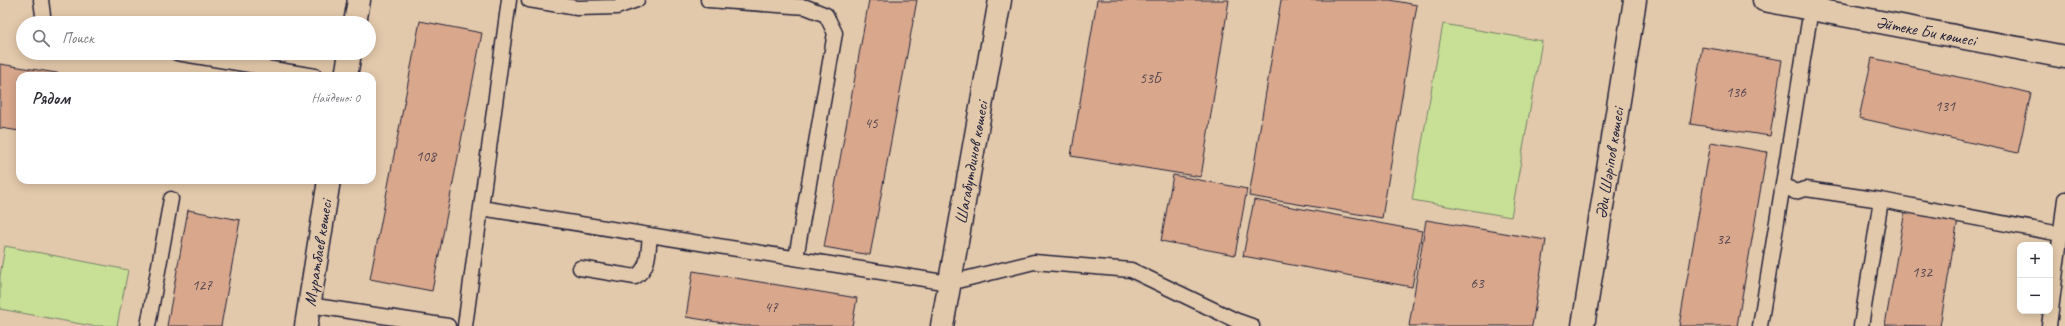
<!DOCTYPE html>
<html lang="ru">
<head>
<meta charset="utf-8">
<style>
  body { margin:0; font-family:Caveat,sans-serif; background:#f7f7f7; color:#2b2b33 }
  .controls { position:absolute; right:12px; bottom:12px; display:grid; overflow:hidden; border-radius:8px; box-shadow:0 2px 10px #0003 }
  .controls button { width:36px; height:36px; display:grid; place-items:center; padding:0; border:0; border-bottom:1px solid #e1e1e2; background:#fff; color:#2b2b33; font:20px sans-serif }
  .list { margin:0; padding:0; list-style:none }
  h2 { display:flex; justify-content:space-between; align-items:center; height:52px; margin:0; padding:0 16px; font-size:17px }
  h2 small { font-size:13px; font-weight:400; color:#7c7c81 }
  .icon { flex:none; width:22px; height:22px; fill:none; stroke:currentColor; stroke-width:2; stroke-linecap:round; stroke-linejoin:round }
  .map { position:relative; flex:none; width:2065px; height:326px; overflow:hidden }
  .search { position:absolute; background:#fff; box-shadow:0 2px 10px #0003; left:16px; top:16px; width:360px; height:44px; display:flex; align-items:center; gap:10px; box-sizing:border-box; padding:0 14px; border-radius:22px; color:#7c7c81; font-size:15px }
  .panel { position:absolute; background:#fff; box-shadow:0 2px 10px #0003; left:16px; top:72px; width:360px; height:112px; border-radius:12px }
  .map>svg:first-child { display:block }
</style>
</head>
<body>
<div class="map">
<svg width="2065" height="326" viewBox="0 0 2065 326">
  <rect width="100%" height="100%" fill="#e3c9ab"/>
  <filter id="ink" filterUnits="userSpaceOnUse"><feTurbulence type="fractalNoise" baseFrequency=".025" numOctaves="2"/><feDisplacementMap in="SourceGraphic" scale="8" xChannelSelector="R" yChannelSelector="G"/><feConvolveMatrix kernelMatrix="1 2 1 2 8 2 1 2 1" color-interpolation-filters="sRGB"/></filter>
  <g filter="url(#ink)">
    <path fill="#c8e096" stroke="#758168" d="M 1443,24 L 1542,41 L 1511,217 L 1412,200 Z
      M 5,246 L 128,270 L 117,326 L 92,326 L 0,309 L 0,276 Z"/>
    <path fill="#d8a78c" stroke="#22223b" d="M 869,0 L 917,0 L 870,255 L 824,247 Z
      M 1097,0 L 1229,0 L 1201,177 L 1071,156 Z
      M 1281,0 L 1390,0 L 1417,5 L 1382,218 L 1249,196 Z
      M 420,21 L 482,33 L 432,291 L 370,279 Z
      M 1702,47 L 1782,60 L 1770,136 L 1690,124 Z
      M 1872,58 L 2031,93 L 2018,153 L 1859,118 Z
      M 0,64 L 76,76 L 20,76 L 20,131 L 0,128 Z
      M 1711,142 L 1767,152 L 1737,326 L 1679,326 Z
      M 1173,175 L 1247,189 L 1235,255 L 1161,241 Z
      M 1254,200 L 1422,231 L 1412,287 L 1243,256 Z
      M 188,210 L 240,220 L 221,326 L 167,326 Z
      M 1905,210 L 1958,219 L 1940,326 L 1885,325 Z
      M 1426,220 L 1546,240 L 1532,326 L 1409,326 Z
      M 693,271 L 857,298 L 852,326 L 742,326 L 686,317 Z"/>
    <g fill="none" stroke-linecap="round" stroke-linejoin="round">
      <defs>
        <path id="service" d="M 41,0 L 44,23
          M 529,0 L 577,8 L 617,7 L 637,0
          M 708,0 L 806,7 L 826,15 L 835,33 L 796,258
          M 177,53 L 315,76
          M 1783,184 L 1811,9
          M 481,208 L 949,283 L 1034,262 L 1131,270 L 1235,320 L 1252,326
          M 580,268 L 635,277 C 650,268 648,251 650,235
          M 309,305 L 448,326
          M 148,326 L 171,199
          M 465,326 L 509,0
          M 1760,326 L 1783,184 L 1795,192 L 1806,189 L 1881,200 L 2060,234
          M 1861,326 L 1881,200
          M 2049,326 L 2065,199"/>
        <g id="minor">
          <path id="s1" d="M 1764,0 L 2065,57"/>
          <path id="s2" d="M 942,326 L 1000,0"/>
        </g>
        <g id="tertiary">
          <path d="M 355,23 L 359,0"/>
          <path d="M 346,76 L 350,53"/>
          <path id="s3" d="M 306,326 L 329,180"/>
          <path id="s4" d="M 1583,326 L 1635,0"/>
        </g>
      </defs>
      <use href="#service" stroke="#22223b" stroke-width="17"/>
      <use href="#minor" stroke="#22223b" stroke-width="25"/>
      <use href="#tertiary" stroke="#22223b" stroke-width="25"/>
      <use href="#service" stroke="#e3c9ab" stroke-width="14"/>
      <use href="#minor" stroke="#e3c9ab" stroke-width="22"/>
      <use href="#tertiary" stroke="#e3c9ab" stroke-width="22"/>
    </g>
  </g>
  <g text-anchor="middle" stroke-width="3.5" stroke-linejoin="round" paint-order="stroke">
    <g font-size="15" fill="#50434f">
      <text x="1150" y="83">53Б</text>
      <text x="1736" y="97">136</text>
      <text x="1945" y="111">131</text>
      <text x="871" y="128">45</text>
      <text x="426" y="161">108</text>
      <text x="1723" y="244">32</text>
      <text x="1922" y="277">132</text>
      <text x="1477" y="288">63</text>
      <text x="202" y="290">127</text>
      <text x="771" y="312">47</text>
    </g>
    <g font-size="17" fill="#22223b" stroke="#e3c9ab">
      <text dy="6" stroke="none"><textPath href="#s1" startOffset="165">Әйтеке Би көшесі</textPath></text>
      <text dy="6" stroke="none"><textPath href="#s2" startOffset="166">Шагабутдинов көшесі</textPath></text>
      <text dy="6" stroke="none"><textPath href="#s4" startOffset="165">Әди Шәріпов көшесі</textPath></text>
      <text dy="6" stroke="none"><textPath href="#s3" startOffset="74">Мұратбаев көшесі</textPath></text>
    </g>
  </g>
</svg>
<div class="controls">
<button>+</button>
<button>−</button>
</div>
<div class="search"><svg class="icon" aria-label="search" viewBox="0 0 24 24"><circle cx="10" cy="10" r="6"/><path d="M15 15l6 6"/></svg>Поиск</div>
<section class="panel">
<h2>Рядом<small>Найдено: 0</small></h2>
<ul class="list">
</ul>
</section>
</div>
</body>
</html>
